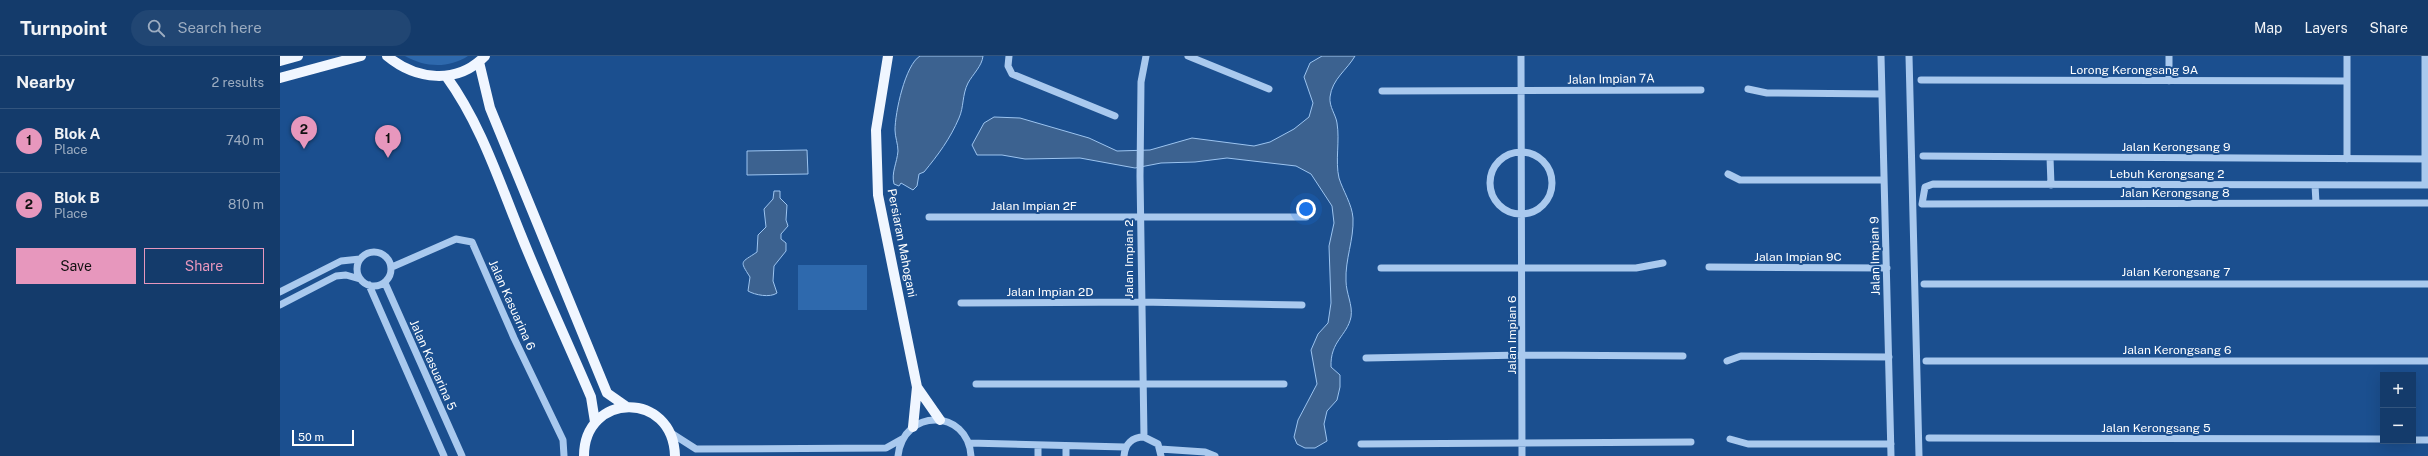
<!DOCTYPE html>
<html lang="en">
<head>
<meta charset="utf-8">
<style>
  body { margin:0; font-family:"Public Sans",sans-serif; background:#214673; color:#f1f3f6 }
  .controls { position:absolute; right:12px; bottom:12px; display:grid; overflow:hidden; border-radius:0px; box-shadow:0 4px 16px #0002 }
  .controls button { width:36px; height:36px; display:grid; place-items:center; padding:0; border:0; border-bottom:1px solid #33557e; background:#143b6b; color:#f1f3f6; font:20px sans-serif }
  .scale { position:absolute; left:12px; bottom:10px; width:62px; box-sizing:border-box; padding-left:4px; border:2px solid #fff; border-top:0; font-size:11px; line-height:14px; white-space:nowrap; color:#fff; -webkit-text-stroke:3px #1b4f8f; paint-order:stroke }
  .you { position:absolute; left:1026px; top:153px; width:14px; height:14px; margin:-10px; border:3px solid #fff; border-radius:50%; background:#1a73e8; box-shadow:0 0 0 6px #1a73e833 }
  .badge { display:grid; place-items:center; width:26px; height:26px; border-radius:50%; background:#e797bd; color:#111; font-size:13px; font-weight:700 }
  .pin { position:absolute; translate:-50% -33px; filter:drop-shadow(0 1px 2px #0008) }
  .pin::after { content:''; position:absolute; top:21px; width:14px; height:12px; background:inherit; clip-path:polygon(0 0,100% 0,50% 100%) }
  .list { margin:0; padding:0; list-style:none }
  h2 { display:flex; justify-content:space-between; align-items:center; height:52px; margin:0; padding:0 16px; font-size:17px }
  h2 small { font-size:13px; font-weight:400; color:#9dadc1 }
  .list li { display:grid; grid-template-columns:26px 1fr auto; gap:12px; align-items:center; box-sizing:border-box; height:64px; padding:0 16px; border-top:1px solid #33557e }
  .list b { display:block; font-size:15px; white-space:nowrap }
  .list p { margin:0; font-size:13px; white-space:nowrap; color:#9dadc1 }
  .list em { font-size:13px; font-style:normal; color:#9dadc1 }
  .actions { display:flex; gap:8px; padding:12px 16px }
  .actions a { flex:1; padding:9px 0; border:1px solid #e797bd; border-radius:0px; text-align:center; font-size:14px; color:#e797bd }
  .actions .main { background:#e797bd; color:#111 }
  .icon { flex:none; width:22px; height:22px; fill:none; stroke:currentColor; stroke-width:2; stroke-linecap:round; stroke-linejoin:round }
  .map { position:relative; flex:none; width:2148px; height:400px; overflow:hidden }
  header { display:flex; align-items:center; gap:24px; box-sizing:border-box; height:56px; padding:0 20px; background:#143b6b; border-bottom:1px solid #33557e }
  header strong { font-size:19px }
  nav { display:flex; gap:22px; margin-inline-start:auto; font-size:14px }
  .search { width:280px; height:36px; background:#214673; display:flex; align-items:center; gap:10px; box-sizing:border-box; padding:0 14px; border-radius:22px; color:#9dadc1; font-size:15px }
  main { display:flex }
  aside { flex:1; background:#143b6b }
  .map>svg:first-child { display:block }
</style>
</head>
<body>
<header>
<strong>Turnpoint</strong>
<div class="search"><svg class="icon" aria-label="search" viewBox="0 0 24 24"><circle cx="10" cy="10" r="6"/><path d="M15 15l6 6"/></svg>Search here</div>
<nav><a>Map</a><a>Layers</a><a>Share</a></nav>
</header>
<main>
<aside>
<h2>Nearby<small>2 results</small></h2>
<ul class="list">
<li><span class="badge">1</span><div><b>Blok A</b><p>Place</p></div><em>740 m</em></li>
<li><span class="badge">2</span><div><b>Blok B</b><p>Place</p></div><em>810 m</em></li>
</ul>
<div class="actions"><a class="main">Save</a><a>Share</a></div>
</aside>
<div class="map">
<svg width="2148" height="400" viewBox="0 0 2148 400">
  <rect width="100%" height="100%" fill="#1b4f8f"/>
  <path fill="#2e69ad" d="M 125,0 L 188,0 C 168,13 144,11 125,0 Z
    M 518,209 L 587,209 L 587,254 L 518,254 Z"/>
  <path fill="#3c6290" stroke="#9cc4f0" d="M 640,0 L 703,0 C 702,10 693,18 688,27 C 682,39 684,51 679,62 C 670,83 658,99 644,116 L 639,118 L 637,130 L 633,134 L 621,127 L 619,130 L 614,128 C 611,117 617,107 618,95 C 618,88 615,81 615,74 C 615,57 625,9 640,0 Z
    M 1042,0 L 1075,0 C 1067,14 1052,23 1050,41 C 1049,51 1056,59 1057,67 C 1060,85 1055,105 1059,122 C 1063,135 1072,148 1073,162 C 1074,184 1065,203 1066,225 C 1066,237 1073,249 1071,261 C 1067,280 1050,285 1051,311 L 1060,319 L 1060,331 L 1057,344 L 1047,355 L 1044,368 L 1047,385 L 1035,392 L 1025,392 L 1017,388 L 1014,381 L 1018,364 L 1037,328 L 1031,294 L 1038,278 L 1048,267 L 1051,247 L 1049,190 L 1054,167 L 1052,150 L 1031,118 L 1016,110 L 947,102 L 915,106 L 881,107 L 855,112 L 800,102 L 745,103 L 722,99 L 697,99 L 692,89 L 704,67 L 714,61 L 740,62 L 809,82 L 837,95 L 870,94 L 912,82 L 974,90 L 990,86 L 1014,73 L 1029,61 L 1033,47 L 1024,21 L 1030,7 Z
    M 527,94 L 528,118 L 467,119 L 467,95 Z
    M 494,135 L 500,135 L 500,142 L 507,149 L 506,164 L 508,170 L 501,178 L 501,183 L 506,187 L 506,195 L 494,210 L 493,225 L 497,237 C 490,242 475,239 468,235 L 470,221 C 459,204 461,207 477,196 L 478,179 L 486,171 L 484,153 L 493,143 Z"/>
  <g fill="none" stroke-linecap="round" stroke-linejoin="round">
    <path stroke="#a9c9ee" stroke-width="7" d="M 729,0 L 728,10 L 732,18 L 835,60
      M 908,0 L 989,33
      M 1241,0 L 1242,400
      M 1601,0 L 1611,400
      M 1629,0 L 1639,400
      M 1889,0 L 1889,25
      M 2067,0 L 2067,103
      M 1641,24 L 2067,25
      M 1468,33 L 1487,37 L 1602,38
      M 1102,35 L 1421,34
      M1210 127a31 31 0 1 1 62 0a31 31 0 1 1-62 0Z
      M 1643,100 L 2148,103
      M 1770,101 L 1771,129
      M 1448,118 L 1460,124 L 1604,124
      M 2035,129 L 2036,147
      M 2145,129 L 2145,0
      M 2148,129 L 1653,128 L 1645,131 L 1642,148 L 2148,147
      M 649,161 L 1026,161
      M77 213a17 17 0 1 1 34 0a17 17 0 1 1-34 0Z
      M 112,211 L 176,183 L 192,186 L 234,282 L 283,384 L 284,400
      M 1429,211 L 1607,212
      M 1101,212 L 1356,212 L 1383,207
      M 105,227 L 182,400
      M 1644,228 L 2148,228
      M 89,229 L 164,400
      M 0,236 L 61,205 L 80,203
      M 681,247 L 860,246 L 1022,249
      M 0,249 L 56,220 L 66,219 L 80,223
      M 1086,302 L 1243,299 L 1403,300
      M 1447,305 L 1461,300 L 1609,301
      M 1646,305 L 2148,305
      M 696,328 L 1004,328
      M 391,377 L 416,393 L 606,392 L 622,383
      M 864,381 L 860,120 L 861,26 L 866,0
      M 1649,382 L 2103,383
      M 1450,383 L 1468,388 L 1611,388
      M 2133,384 L 2148,384
      M 689,387 L 845,391
      M 1081,388 L 1411,386
      M 758,390 L 758,400
      M 786,390 L 786,400
      M 880,393 L 925,396 L 935,400
      M 618,400 C 623,352 688,352 691,400
      M 844,400 C 845,388 852,381 864,381 L 878,388 L 881,400"/>
    <path stroke="#f0f6ff" stroke-width="10" d="M 107,0 C 136,24 177,29 205,0
      M 608,0 L 596,74 L 598,139 L 637,331 L 633,371
      M 0,5 L 18,0
      M 199,6 L 210,52 L 327,337 L 347,351
      M 166,20 C 201,68 219,125 241,179 C 263,234 288,287 311,341 L 315,366
      M 0,22 L 81,0
      M 637,331 L 660,364
      M 304,400 C 304,336 393,334 395,400"/>
  </g>
  <g text-anchor="middle" stroke-width="4" stroke-linejoin="round" paint-order="stroke">
    <g font-size="12" fill="#fff" stroke="#1b4f8f">
      <text x="1854" y="18">Lorong Kerongsang 9A</text>
      <text transform="translate(1331 23) rotate(-1)" y="4">Jalan Impian 7A</text>
      <text x="1896" y="95">Jalan Kerongsang 9</text>
      <text x="1887" y="122">Lebuh Kerongsang 2</text>
      <text x="1895" y="141">Jalan Kerongsang 8</text>
      <text x="754" y="154">Jalan Impian 2F</text>
      <text transform="translate(622 187) rotate(79)" y="4">Persiaran Mahogani</text>
      <text transform="translate(1595 200) rotate(-91)" y="4">Jalan Impian 9</text>
      <text x="1518" y="205">Jalan Impian 9C</text>
      <text transform="translate(849 203) rotate(-90)" y="4">Jalan Impian 2</text>
      <text x="1896" y="220">Jalan Kerongsang 7</text>
      <text x="770" y="240">Jalan Impian 2D</text>
      <text transform="translate(232 249) rotate(66)" y="4">Jalan Kasuarina 6</text>
      <text transform="translate(1232 279) rotate(-90)" y="4">Jalan Impian 6</text>
      <text x="1897" y="298">Jalan Kerongsang 6</text>
      <text transform="translate(153 309) rotate(66)" y="4">Jalan Kasuarina 5</text>
      <text x="1876" y="376">Jalan Kerongsang 5</text>
    </g>
  </g>
</svg>
<div class="controls">
<button>+</button>
<button>−</button>
</div>
<div class="scale">50 m</div>
<div class="you"></div>
<div class="pin badge" style="left:108px;top:102px">1</div>
<div class="pin badge" style="left:24px;top:93px">2</div>
</div>
</main>
</body>
</html>
